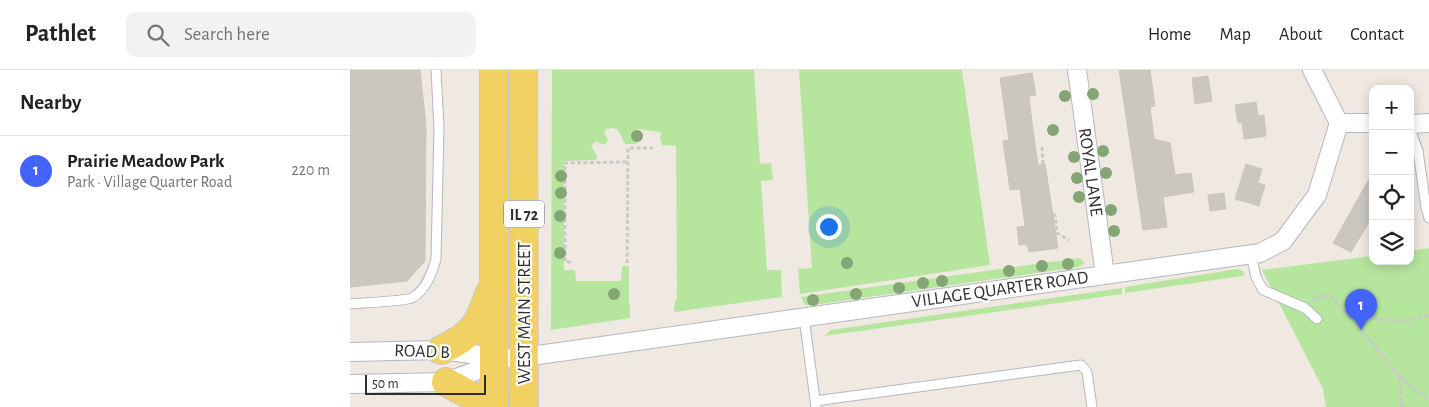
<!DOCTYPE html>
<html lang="en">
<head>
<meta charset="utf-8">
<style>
  body { margin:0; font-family:"Alegreya Sans",sans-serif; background:#f2f2f2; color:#222 }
  .controls { position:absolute; right:15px; top:15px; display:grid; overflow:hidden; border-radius:10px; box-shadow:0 2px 12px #0003 }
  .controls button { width:45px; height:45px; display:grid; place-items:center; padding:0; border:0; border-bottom:1px solid #e0e0e0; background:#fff; color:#222; font:25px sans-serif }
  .scale { position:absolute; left:15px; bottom:12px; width:121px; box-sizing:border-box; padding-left:5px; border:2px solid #2e2e2e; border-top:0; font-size:14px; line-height:18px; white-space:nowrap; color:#2e2e2e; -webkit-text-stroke:4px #fff; paint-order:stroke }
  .you { position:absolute; left:478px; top:156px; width:18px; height:18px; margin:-12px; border:4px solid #fff; border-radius:50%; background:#1a73e8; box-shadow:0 0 0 8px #1a73e833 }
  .badge { display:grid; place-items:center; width:32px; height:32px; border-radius:50%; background:#4264fb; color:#fff; font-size:16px; font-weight:700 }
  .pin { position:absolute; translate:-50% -41px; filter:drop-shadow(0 1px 2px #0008) }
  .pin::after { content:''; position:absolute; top:26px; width:18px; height:15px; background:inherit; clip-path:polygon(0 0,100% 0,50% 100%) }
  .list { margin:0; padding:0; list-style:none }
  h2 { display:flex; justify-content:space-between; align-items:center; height:65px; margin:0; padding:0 20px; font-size:21px }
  h2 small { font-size:16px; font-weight:400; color:#767676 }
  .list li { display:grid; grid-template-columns:32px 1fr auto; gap:15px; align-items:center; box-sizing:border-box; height:70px; padding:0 20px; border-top:1px solid #e0e0e0 }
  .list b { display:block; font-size:19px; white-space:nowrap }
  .list p { margin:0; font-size:16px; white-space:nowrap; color:#767676 }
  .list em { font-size:16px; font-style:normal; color:#767676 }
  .icon { flex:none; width:28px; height:28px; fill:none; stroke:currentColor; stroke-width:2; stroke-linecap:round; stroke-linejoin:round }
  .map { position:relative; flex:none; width:1079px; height:337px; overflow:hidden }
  header { display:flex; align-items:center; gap:30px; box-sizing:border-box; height:70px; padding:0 25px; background:#fff; border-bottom:1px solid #e0e0e0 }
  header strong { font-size:24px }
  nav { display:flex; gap:28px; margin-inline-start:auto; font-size:18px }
  .search { width:350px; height:45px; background:#f2f2f2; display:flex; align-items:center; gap:12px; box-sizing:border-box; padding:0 18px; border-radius:10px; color:#767676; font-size:19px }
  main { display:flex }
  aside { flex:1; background:#fff }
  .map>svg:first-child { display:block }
</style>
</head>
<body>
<header>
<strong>Pathlet</strong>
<div class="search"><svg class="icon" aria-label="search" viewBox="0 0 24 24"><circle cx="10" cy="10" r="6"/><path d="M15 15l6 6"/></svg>Search here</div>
<nav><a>Home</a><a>Map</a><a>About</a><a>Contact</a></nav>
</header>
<main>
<aside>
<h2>Nearby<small></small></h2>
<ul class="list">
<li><span class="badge">1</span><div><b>Prairie Meadow Park</b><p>Park · Village Quarter Road</p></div><em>220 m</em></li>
</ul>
</aside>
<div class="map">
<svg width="1079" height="337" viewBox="0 0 1079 337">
  <rect width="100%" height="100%" fill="#efe9e1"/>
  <path fill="#b6e59e" d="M 202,0 L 404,0 L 410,94 L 421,93 L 423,110 L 411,111 L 417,200 L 431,200 L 432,227 L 324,242 L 325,230 L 327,229 L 326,76 L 312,75 L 310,68 L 311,62 L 287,59 L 287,74 L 275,74 L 268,60 L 262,58 L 256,59 L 254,63 L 258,70 L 254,75 L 246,71 L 241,76 L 247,86 L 246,90 L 214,91 L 214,200 L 225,200 L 226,211 L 271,211 L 272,196 L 279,196 L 279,234 L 280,234 L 280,248 L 201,260 Z
    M 449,0 L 612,0 L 640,195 L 450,224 L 448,199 L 462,198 Z
    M 1079,178 L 1079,337 L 976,337 L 973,319 L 912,200 L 1023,186 L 1023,191 L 1060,191 L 1060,181 Z
    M 729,188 L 735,193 L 728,197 L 463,235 L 455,235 L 451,227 Z
    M 887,199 L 891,200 L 895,204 L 892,206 L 775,223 L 775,217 Z
    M 772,218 L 772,224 L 474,266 L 481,260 Z"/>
  <path fill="#cbc7bf" stroke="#cbc5ba" d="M 0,0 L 70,0 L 76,56 L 75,191 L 57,211 L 0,217 Z
    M 769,0 L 800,0 L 805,36 L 800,37 L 804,69 L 820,73 L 825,105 L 841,103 L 844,122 L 813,127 L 817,157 L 793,160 Z
    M 682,3 L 686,25 L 679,26 L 682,53 L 688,95 L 695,94 L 708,178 L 679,182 L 677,174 L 669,175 L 667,157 L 675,156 L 670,119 L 660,120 L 653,71 L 659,70 L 650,8 Z
    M 858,6 L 862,31 L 845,34 L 842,8 Z
    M 906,32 L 908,46 L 914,45 L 916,66 L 894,69 L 892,52 L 888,53 L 885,35 Z
    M 896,94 L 912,99 L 908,113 L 915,115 L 909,136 L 885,129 Z
    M 1023,102 L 1023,146 L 1001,182 L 983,173 Z
    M 874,123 L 876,139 L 860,141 L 858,125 Z"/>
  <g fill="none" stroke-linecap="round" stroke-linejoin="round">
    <defs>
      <path id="lane" d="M 1060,59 L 1068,81 L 1076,138 L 1079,148
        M 901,184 L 906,207 L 913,220 L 955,238 L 967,249
        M 0,234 C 11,233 55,231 62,228 C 76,220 82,203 86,189 L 89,58 L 86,0
        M 454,247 L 466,337
        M 465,331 L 731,295 L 737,302 L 742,337"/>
      <path id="street" d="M 727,0 L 755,205
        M 989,53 L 1023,53
        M 1060,54 L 1079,53
        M 0,282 L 91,280 L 129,285 L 144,289 L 174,287 L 910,183 L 933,171 L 967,125 L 989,53 L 962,0
        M 0,314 L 96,312 L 123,302 L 144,289"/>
      <path id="primary" d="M 173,0 L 174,337
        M 91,280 C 122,266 129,255 139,224
        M 96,312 L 122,326 L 134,337
        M 144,337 L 144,0"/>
    </defs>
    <use href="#lane" stroke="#b4b7c1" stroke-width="11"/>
    <use href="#street" stroke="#b4b7c1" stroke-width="20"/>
    <use href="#primary" stroke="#c9c9c9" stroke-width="30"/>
    <path stroke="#c9c9c9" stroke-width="3" stroke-dasharray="4 2.5" stroke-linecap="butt" d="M 692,77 L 693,94
      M 703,145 L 705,145 L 707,163 L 719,170
      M 221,192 L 215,192 L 215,93 L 277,92
      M 277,193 L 278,78 L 303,78
      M 962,230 L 974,225 L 980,226 L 1000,247 L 1055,251 L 1079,245
      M 1001,247 L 1049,306 L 1052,337
      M 1049,306 L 1079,329"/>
    <use href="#lane" stroke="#fff" stroke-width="9"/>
    <use href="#street" stroke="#fff" stroke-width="18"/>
    <use href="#primary" stroke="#f2d163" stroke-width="28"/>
  </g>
  <g fill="#84a574">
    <circle cx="743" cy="24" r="6"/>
    <circle cx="715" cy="26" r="6"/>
    <circle cx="703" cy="60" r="6"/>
    <circle cx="287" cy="66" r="6"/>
    <circle cx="753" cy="81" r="6"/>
    <circle cx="724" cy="87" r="6"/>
    <circle cx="756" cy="103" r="6"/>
    <circle cx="211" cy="106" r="6"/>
    <circle cx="727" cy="108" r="6"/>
    <circle cx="211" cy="123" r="6"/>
    <circle cx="729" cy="127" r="6"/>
    <circle cx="761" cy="140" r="6"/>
    <circle cx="210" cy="146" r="6"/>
    <circle cx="764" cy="161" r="6"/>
    <circle cx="210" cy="183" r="6"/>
    <circle cx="497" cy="193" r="6"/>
    <circle cx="718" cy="194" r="6"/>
    <circle cx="692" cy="196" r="6"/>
    <circle cx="659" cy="201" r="6"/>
    <circle cx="592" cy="211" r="6"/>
    <circle cx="573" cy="213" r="6"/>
    <circle cx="549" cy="218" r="6"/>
    <circle cx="264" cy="224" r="6"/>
    <circle cx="506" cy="224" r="6"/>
    <circle cx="463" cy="230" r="6"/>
  </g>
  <g text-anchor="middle" stroke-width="4.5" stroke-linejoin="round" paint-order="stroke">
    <rect fill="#fff" stroke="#6d6d6d" stroke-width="1" x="154" y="130.5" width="40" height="27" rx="4"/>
    <g font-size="16" font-weight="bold" fill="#2e2e2e">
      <text x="174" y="150">IL 72</text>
    </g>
    <g font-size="18" fill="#2e2e2e" stroke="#fff">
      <text transform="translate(741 102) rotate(82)" y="6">ROYAL LANE</text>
      <text transform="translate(650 219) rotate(-8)" y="6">VILLAGE QUARTER ROAD</text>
      <text transform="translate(174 243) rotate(-90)" y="6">WEST MAIN STREET</text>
      <text transform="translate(72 281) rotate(2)" y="6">ROAD B</text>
    </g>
  </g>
</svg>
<div class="controls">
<button>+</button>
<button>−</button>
<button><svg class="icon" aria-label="locate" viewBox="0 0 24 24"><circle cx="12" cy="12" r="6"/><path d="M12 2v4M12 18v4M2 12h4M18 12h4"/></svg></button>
<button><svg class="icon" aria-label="layers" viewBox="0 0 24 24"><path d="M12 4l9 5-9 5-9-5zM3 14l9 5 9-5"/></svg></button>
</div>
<div class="scale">50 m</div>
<div class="you"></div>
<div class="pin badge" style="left:1011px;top:260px">1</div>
</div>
</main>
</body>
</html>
